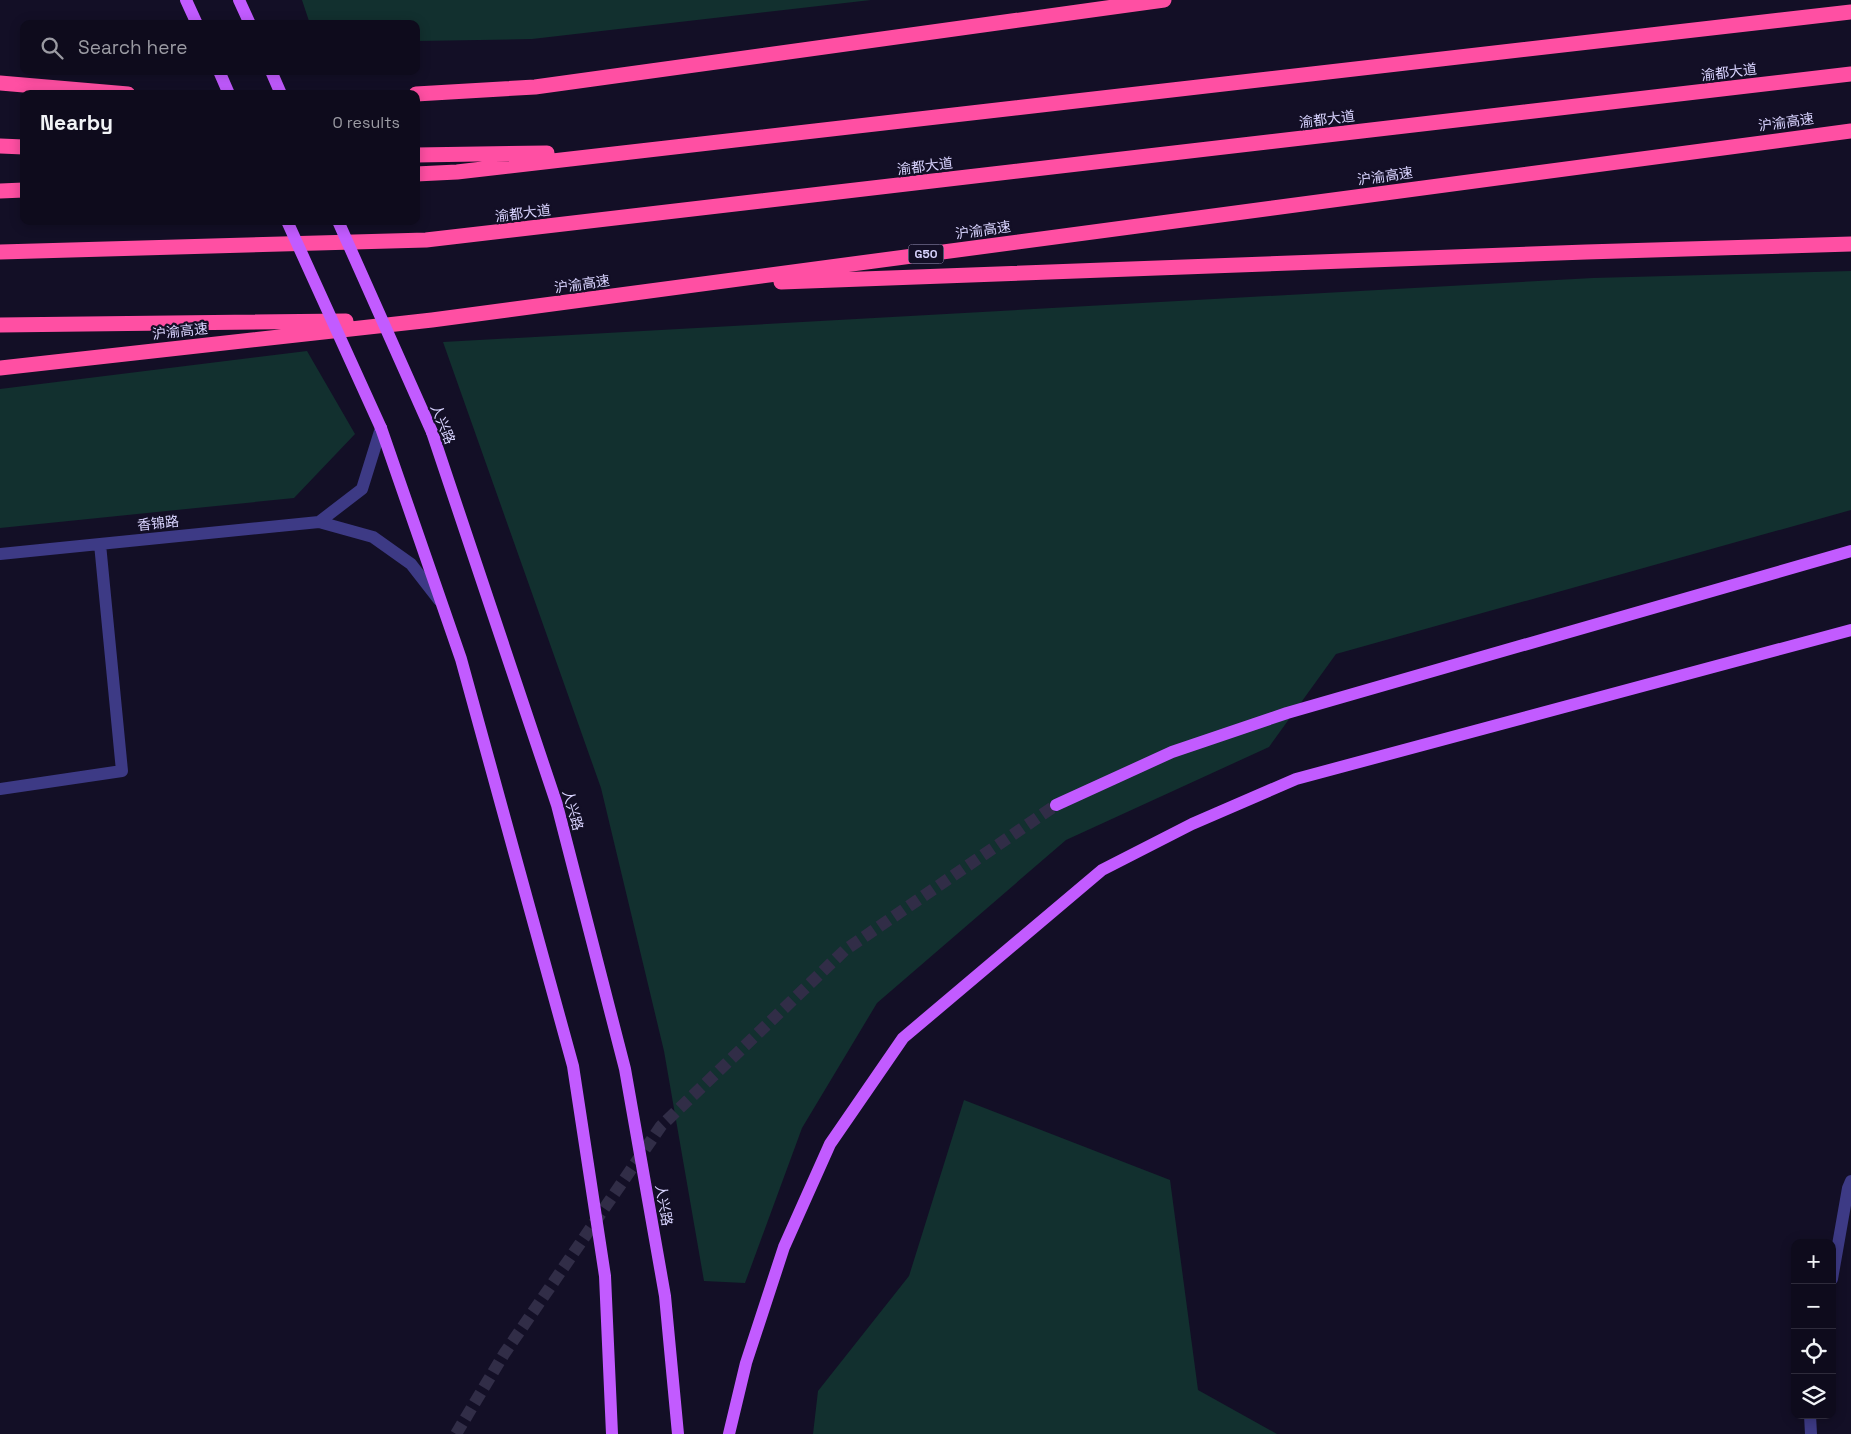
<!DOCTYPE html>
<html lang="en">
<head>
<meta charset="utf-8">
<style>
  body { margin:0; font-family:"Space Grotesk","Noto Sans SC",sans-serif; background:#171425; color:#f1f3f6 }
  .controls { position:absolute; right:15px; bottom:15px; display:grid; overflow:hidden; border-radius:10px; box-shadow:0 2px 12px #0003 }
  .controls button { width:45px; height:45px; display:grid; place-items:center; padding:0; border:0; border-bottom:1px solid #2e2b3b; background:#0e0b1c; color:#f1f3f6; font:25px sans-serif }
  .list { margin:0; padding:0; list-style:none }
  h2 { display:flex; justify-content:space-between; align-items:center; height:65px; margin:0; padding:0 20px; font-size:21px }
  h2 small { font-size:16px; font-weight:400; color:#9b9ba3 }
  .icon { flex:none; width:28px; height:28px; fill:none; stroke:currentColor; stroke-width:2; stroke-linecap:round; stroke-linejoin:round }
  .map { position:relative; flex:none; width:1851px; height:1434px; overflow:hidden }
  .search { position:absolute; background:#0e0b1c; box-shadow:0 2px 12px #0003; left:20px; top:20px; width:400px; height:55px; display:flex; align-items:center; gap:12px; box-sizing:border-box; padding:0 18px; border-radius:10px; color:#9b9ba3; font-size:19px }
  .panel { position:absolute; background:#0e0b1c; box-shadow:0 2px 12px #0003; left:20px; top:90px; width:400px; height:135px; border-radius:10px }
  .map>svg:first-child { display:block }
</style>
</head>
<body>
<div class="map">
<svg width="1851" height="1434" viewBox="0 0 1851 1434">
  <rect width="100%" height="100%" fill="#130f26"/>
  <path fill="#12302f" d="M 302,0 L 871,0 L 532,39 L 416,41 L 416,24 L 310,24 Z
    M 1851,271 L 1851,510 L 1336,654 L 1269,747 L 1066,840 L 877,1003 L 802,1128 L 745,1283 L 704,1281 L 664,1051 L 601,788 L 443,342 L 1593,278 Z
    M 307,351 L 355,434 L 294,498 L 0,528 L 0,389 Z
    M 964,1100 L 1170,1180 L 1198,1390 L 1277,1434 L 813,1434 L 818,1391 L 909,1276 Z"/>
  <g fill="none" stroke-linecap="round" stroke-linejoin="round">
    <path stroke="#312d47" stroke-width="12" stroke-dasharray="12 6" stroke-linecap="butt" d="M 456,1434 L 504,1354 L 661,1126 L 845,950 L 1056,805"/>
    <path stroke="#3d3a85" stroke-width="12" d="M 319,522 L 362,489 L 381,428
      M 0,554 L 319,522 L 373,537 L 411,564 L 439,600
      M 0,789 L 122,771 L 100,544
      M 1832,1279 L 1848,1188 L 1851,1181
      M 1810,1415 L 1811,1434"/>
    <path stroke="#c25bff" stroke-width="12" d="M 186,0 L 197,24
      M 239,0 L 250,24
      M 219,71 L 229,94
      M 271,71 L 281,94
      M 381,428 L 461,659 L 573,1066 L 605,1276 L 612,1434
      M 432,432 L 557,805 L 625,1069 L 665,1296 L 678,1434
      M 1056,805 L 1172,752 L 1287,713 L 1851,551
      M 729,1434 L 746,1363 L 784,1247 L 830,1144 L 903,1038 L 1102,870 L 1192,824 L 1296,779 L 1851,630"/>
    <path stroke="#ff4fa3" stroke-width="15" d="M 0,83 L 128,94
      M 416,94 L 535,87 L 1164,0
      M 0,146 L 24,147
      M 416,155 L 547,153
      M 416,174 L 457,172 L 1851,12
      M 0,191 L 24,190
      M 0,252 L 426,240 L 1851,74
      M 781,282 L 1586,252 L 1851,244
      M 0,325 L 346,321
      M 0,368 L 432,320 L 1851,131"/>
    <path stroke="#c25bff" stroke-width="12" d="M 287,221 L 381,428
      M 338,221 L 432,432"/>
  </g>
  <g text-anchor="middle" stroke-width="4.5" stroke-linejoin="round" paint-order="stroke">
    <rect fill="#130f26" stroke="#9e99be" stroke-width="1" x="908.5" y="244.5" width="35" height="19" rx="4"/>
    <g font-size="12" font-weight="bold" fill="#d9d4ff">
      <text x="926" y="258">G50</text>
    </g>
    <g font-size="14" fill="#d9d4ff" stroke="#130f26">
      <text transform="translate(1729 72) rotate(-7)" y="5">渝都大道</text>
      <text transform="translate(1327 119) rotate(-7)" y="5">渝都大道</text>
      <text transform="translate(1786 122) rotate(-8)" y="5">沪渝高速</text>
      <text transform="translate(925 166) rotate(-7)" y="5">渝都大道</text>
      <text transform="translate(1385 176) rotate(-8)" y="5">沪渝高速</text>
      <text transform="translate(523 213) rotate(-7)" y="5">渝都大道</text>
      <text transform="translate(983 230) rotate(-8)" y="5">沪渝高速</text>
      <text transform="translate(582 284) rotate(-8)" y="5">沪渝高速</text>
      <text transform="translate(180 331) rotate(-6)" y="5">沪渝高速</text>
      <text transform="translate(443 424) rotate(68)" y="5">人兴路</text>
      <text transform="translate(158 523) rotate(-6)" y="5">香锦路</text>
      <text transform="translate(573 810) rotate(74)" y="5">人兴路</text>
      <text transform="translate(664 1205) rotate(80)" y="5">人兴路</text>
    </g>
  </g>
</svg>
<div class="controls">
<button>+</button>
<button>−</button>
<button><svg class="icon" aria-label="locate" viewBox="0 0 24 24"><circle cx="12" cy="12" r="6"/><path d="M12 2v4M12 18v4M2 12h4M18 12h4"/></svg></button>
<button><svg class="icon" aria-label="layers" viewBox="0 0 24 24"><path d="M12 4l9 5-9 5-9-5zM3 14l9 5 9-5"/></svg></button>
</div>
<div class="search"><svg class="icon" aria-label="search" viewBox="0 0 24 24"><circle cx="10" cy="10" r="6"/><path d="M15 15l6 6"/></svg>Search here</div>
<section class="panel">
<h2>Nearby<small>0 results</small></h2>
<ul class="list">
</ul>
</section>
</div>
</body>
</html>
